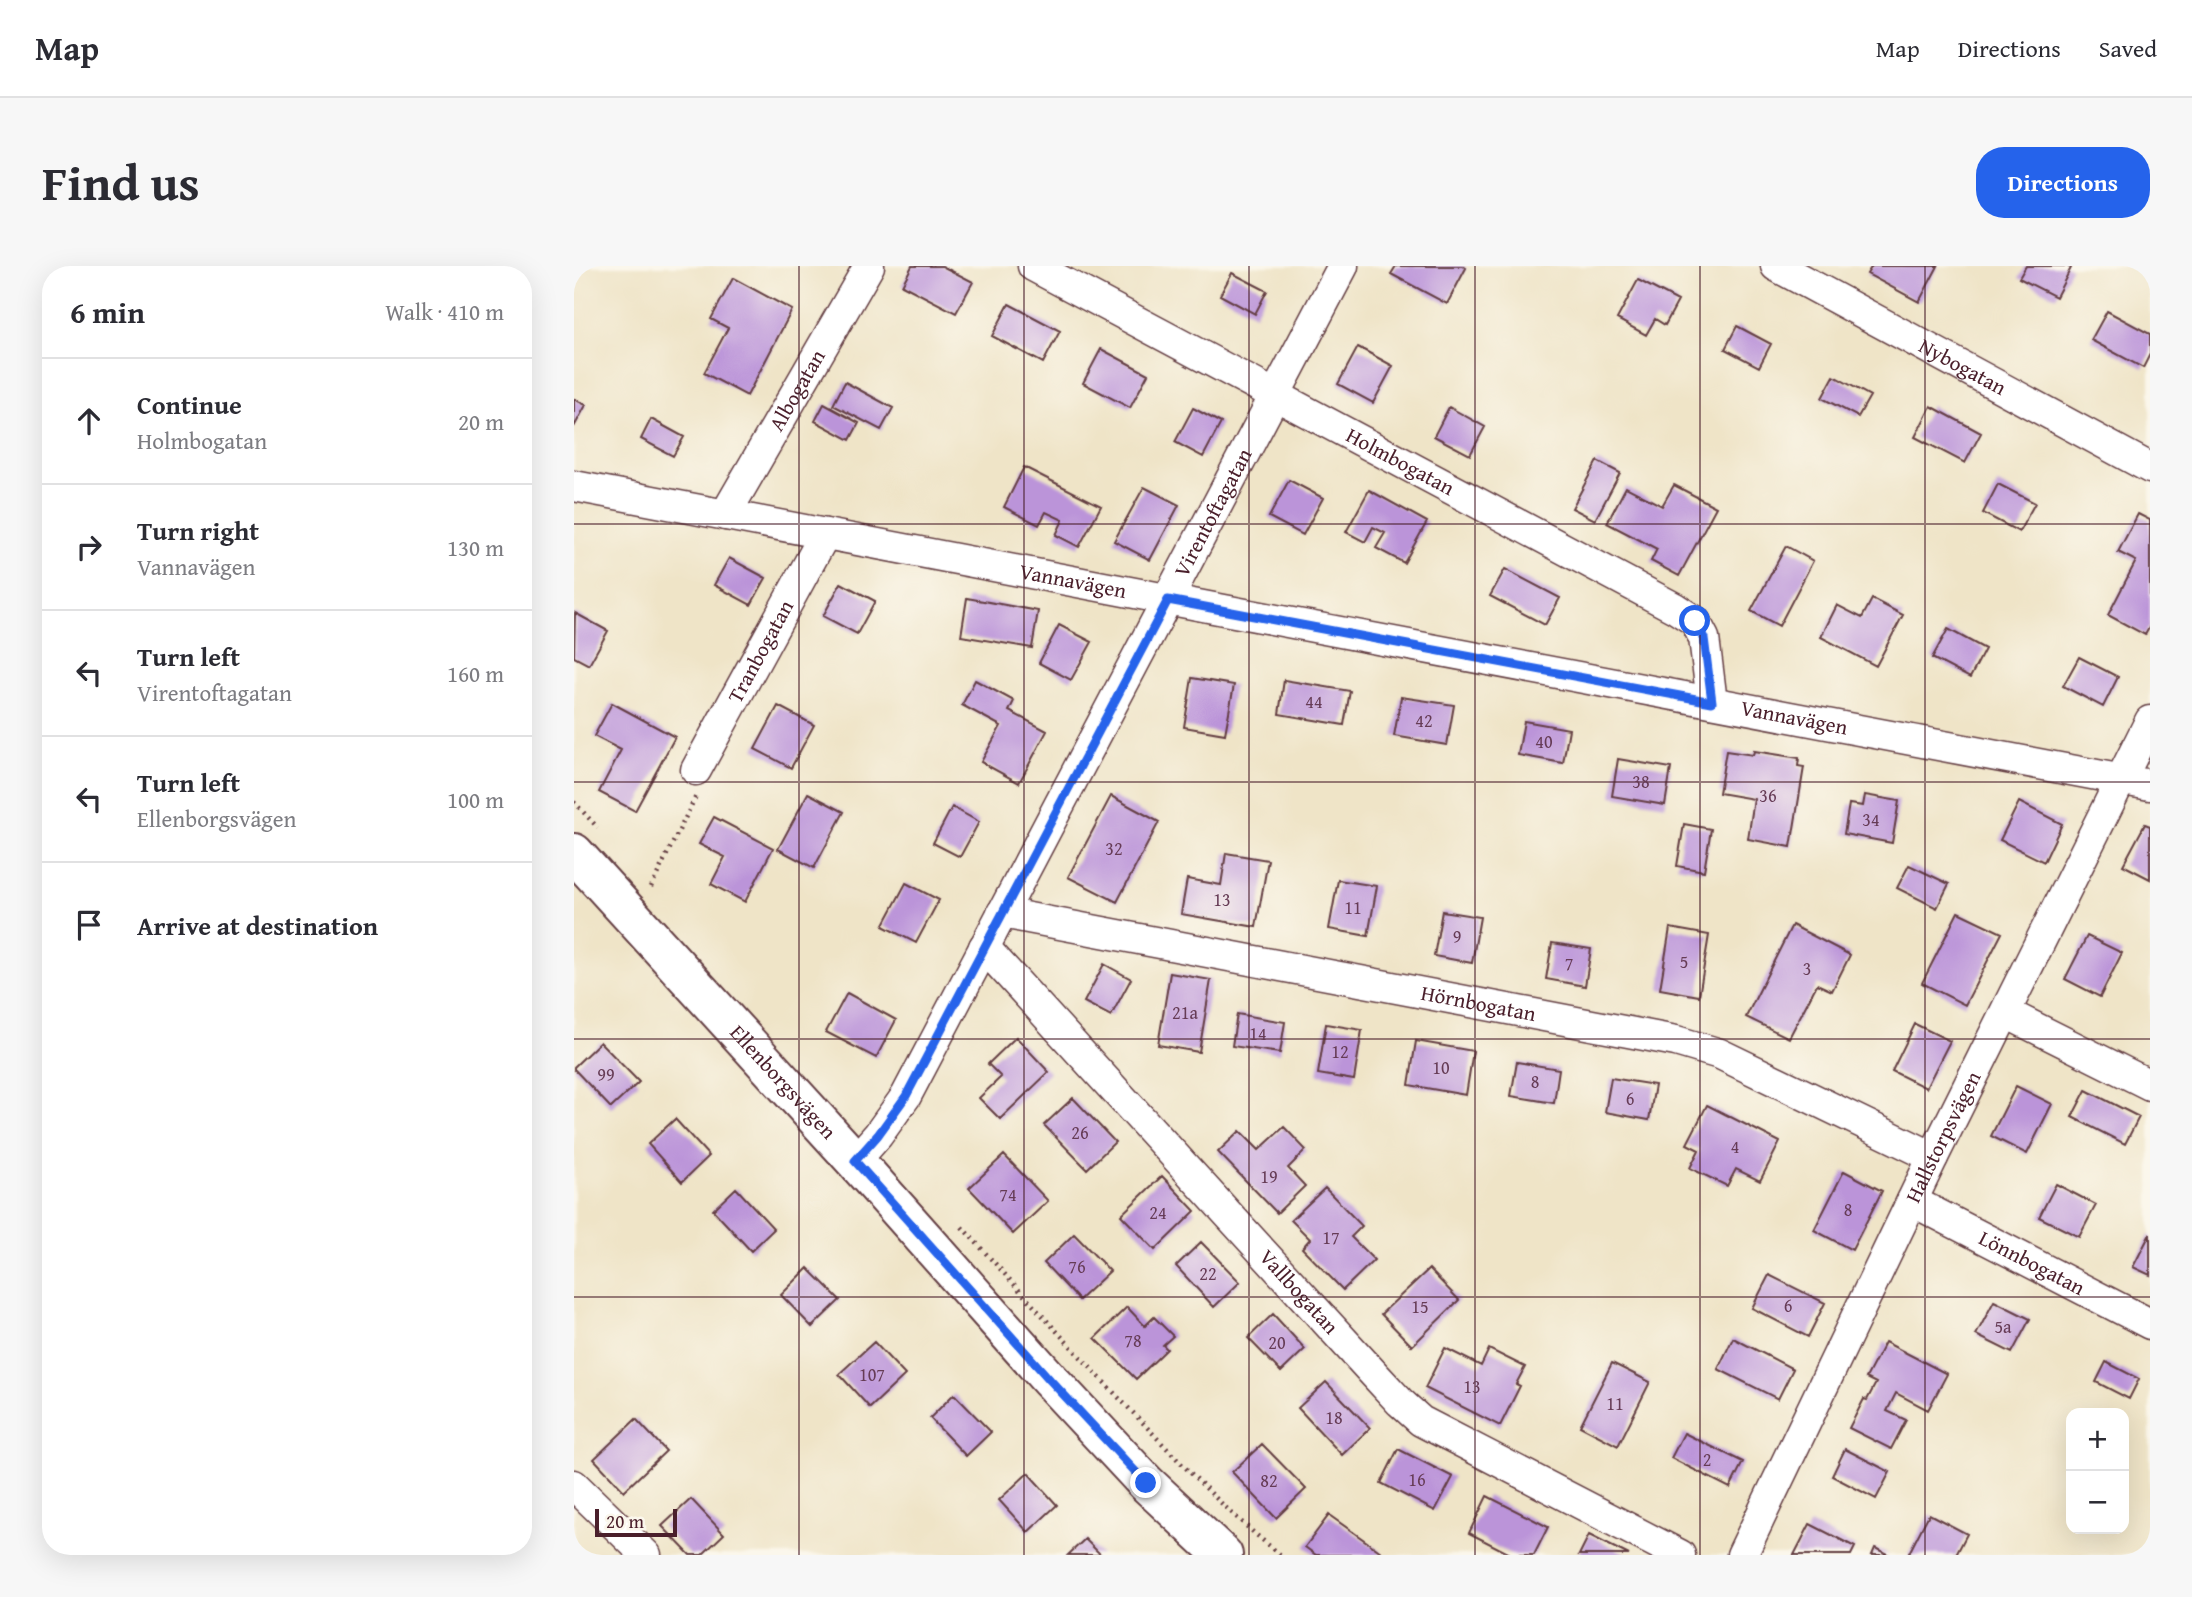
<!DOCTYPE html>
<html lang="en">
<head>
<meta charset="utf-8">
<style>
  body { margin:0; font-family:"Gentium Book Plus",serif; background:#f7f7f7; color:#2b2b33 }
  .controls { position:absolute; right:21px; bottom:21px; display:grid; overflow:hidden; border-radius:14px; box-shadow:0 7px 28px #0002 }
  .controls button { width:63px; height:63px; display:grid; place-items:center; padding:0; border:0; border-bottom:2px solid #e1e1e2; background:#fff; color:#2b2b33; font:35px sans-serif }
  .scale { position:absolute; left:21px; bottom:18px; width:82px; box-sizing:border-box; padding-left:7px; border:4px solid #4a1f2b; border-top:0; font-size:19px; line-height:24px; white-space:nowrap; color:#4a1f2b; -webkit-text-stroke:5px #fbf7ec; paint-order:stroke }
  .stop { position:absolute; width:21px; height:21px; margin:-16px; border:5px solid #2563eb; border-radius:50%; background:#fff }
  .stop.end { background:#2563eb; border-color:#fff; box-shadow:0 2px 7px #0008 }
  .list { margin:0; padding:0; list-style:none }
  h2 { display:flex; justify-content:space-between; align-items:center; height:91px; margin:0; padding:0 28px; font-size:30px }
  h2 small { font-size:23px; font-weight:400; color:#7c7c81 }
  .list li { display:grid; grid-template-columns:46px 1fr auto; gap:21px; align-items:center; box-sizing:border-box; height:126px; padding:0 28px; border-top:2px solid #e1e1e2 }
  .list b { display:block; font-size:26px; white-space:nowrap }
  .list p { margin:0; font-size:23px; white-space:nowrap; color:#7c7c81 }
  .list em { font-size:23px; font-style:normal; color:#7c7c81 }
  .icon { flex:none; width:38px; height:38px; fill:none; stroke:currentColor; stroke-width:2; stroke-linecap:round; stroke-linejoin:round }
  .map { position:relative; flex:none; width:1576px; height:1289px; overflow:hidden; border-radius:28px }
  header { display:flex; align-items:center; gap:42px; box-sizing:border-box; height:98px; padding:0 35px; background:#fff; border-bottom:2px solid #e1e1e2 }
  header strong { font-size:33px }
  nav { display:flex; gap:38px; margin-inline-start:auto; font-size:24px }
  .intro { display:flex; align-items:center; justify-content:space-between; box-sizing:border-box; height:168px; padding:0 42px }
  h1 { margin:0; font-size:49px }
  .button { padding:18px 32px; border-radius:28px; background:#2563eb; color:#fff; font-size:24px; font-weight:700 }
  main { display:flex; gap:42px; padding:0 42px }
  aside { flex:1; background:#fff; border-radius:28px; box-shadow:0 7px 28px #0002 }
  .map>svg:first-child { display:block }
</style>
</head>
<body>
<header>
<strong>Map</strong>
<nav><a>Map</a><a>Directions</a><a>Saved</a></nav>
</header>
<div class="intro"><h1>Find us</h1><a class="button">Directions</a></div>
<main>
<aside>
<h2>6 min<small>Walk · 410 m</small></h2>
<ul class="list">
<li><svg class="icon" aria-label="ahead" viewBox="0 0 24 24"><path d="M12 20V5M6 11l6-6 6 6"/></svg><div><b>Continue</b><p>Holmbogatan</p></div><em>20 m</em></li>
<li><svg class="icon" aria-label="right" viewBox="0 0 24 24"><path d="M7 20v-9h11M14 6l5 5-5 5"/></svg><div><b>Turn right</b><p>Vannavägen</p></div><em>130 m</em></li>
<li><svg class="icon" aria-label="left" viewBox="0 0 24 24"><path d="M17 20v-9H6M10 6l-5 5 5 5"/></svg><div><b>Turn left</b><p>Virentoftagatan</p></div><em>160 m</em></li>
<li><svg class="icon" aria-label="left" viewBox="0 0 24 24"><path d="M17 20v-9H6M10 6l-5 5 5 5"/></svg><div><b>Turn left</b><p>Ellenborgsvägen</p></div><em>100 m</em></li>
<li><svg class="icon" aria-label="arrive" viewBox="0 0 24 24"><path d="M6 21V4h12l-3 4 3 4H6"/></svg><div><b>Arrive at destination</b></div></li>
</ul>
</aside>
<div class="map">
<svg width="1576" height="1289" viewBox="0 0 1576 1289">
  <rect width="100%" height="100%" fill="#fbf7ec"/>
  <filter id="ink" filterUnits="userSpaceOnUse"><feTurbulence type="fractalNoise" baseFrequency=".0143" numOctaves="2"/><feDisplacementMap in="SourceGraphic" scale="14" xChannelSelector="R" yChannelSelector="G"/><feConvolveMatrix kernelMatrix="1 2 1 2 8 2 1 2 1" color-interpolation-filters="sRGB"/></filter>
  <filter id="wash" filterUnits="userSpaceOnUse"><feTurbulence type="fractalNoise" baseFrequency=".00686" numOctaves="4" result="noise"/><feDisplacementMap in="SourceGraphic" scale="28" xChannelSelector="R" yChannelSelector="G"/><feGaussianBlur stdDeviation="1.57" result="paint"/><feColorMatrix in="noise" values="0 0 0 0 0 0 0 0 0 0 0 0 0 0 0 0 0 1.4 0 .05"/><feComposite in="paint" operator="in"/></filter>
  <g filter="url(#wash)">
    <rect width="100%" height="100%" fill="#efe4c7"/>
    <g id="blocks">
      <path fill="#bb94d9" d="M 338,0 L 368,0 L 399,16 L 382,47 L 328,19 Z
        M 822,0 L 889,0 L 892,2 L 873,38 L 817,8 Z
        M 1298,0 L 1364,0 L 1345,36 L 1293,8 Z
        M 1452,0 L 1493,0 L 1497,2 L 1482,31 L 1445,12 Z
        M 658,7 L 693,25 L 681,48 L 646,29 Z
        M 159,12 L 218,44 L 173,130 L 130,107 L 154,62 L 137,53 Z
        M 1064,14 L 1104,35 L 1091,59 L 1081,53 L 1072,69 L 1043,53 Z
        M 435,38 L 486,65 L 469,97 L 418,70 Z
        M 1533,45 L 1576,68 L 1576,88 L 1569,102 L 1517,74 Z
        M 1163,60 L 1197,78 L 1185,101 L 1151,83 Z
        M 784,81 L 819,100 L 799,137 L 764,118 Z
        M 527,83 L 574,108 L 556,142 L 509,117 Z
        M 1260,110 L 1296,130 L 1284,151 L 1248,132 Z
        M 271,116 L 319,142 L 307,164 L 259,139 Z
        M 0,133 L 12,139 L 0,161 Z
        M 250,138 L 285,157 L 276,174 L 241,155 Z
        M 1357,140 L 1407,167 L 1391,197 L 1341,171 Z
        M 875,141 L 911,161 L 896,189 L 860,170 Z
        M 619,142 L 647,157 L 629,191 L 601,176 Z
        M 77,153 L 110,171 L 99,190 L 67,173 Z
        M 1023,195 L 1046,207 L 1021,254 L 998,242 Z
        M 450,201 L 527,240 L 505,281 L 482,269 L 489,254 L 472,246 L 465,259 L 430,241 Z
        M 715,214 L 749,232 L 729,269 L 695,251 Z
        M 1424,218 L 1461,237 L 1445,266 L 1409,247 Z
        M 1100,219 L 1142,241 L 1105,310 L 1077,295 L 1083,283 L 1033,257 L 1052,221 L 1088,240 Z
        M 570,221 L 605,239 L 576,294 L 540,275 Z
        M 795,224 L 853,256 L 830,297 L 802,282 L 811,267 L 799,261 L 791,276 L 772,266 Z
        M 1564,248 L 1576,254 L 1576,360 L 1571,369 L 1534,349 L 1562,295 L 1544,286 Z
        M 1212,280 L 1239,295 L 1205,360 L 1177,345 Z
        M 155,292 L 192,312 L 177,339 L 140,319 Z
        M 931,303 L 986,332 L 971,359 L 916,330 Z
        M 267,317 L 301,335 L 283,368 L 249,350 Z
        M 393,332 L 464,345 L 458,382 L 387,370 Z
        M 1298,333 L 1329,349 L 1302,400 L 1247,371 L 1263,339 L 1288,352 Z
        M 1,347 L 34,365 L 15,399 L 0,391 Z
        M 485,359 L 518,376 L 497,414 L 465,397 Z
        M 1374,363 L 1411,383 L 1396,412 L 1358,392 Z
        M 1505,391 L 1544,411 L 1529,441 L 1489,420 Z
        M 618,412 L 660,419 L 651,468 L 610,461 Z
        M 401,414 L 440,435 L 435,445 L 473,465 L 445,517 L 407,496 L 427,460 L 388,439 Z
        M 710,414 L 776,425 L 770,459 L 705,448 Z
        M 827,431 L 880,439 L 873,479 L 820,470 Z
        M 38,437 L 101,471 L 61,545 L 25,526 L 47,484 L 20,470 Z
        M 204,440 L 240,459 L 217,502 L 181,483 Z
        M 950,455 L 995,463 L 989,497 L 944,489 Z
        M 1152,485 L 1179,489 L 1180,485 L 1225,492 L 1224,500 L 1230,501 L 1217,581 L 1174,573 L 1180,533 L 1145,527 Z
        M 1044,493 L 1097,502 L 1091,539 L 1038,530 Z
        M 234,527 L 270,546 L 240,602 L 204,583 Z
        M 1291,529 L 1325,535 L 1318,577 L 1270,568 L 1275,538 L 1289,540 Z
        M 537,530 L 585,556 L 543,636 L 494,611 Z
        M 1445,536 L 1488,558 L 1470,596 L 1426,574 Z
        M 378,541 L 405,556 L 386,591 L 359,577 Z
        M 140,551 L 199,582 L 171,636 L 137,618 L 151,591 L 125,578 Z
        M 1110,558 L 1137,563 L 1130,605 L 1103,600 Z
        M 1571,558 L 1576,560 L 1576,613 L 1549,599 Z
        M 652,587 L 694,594 L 682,661 L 607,648 L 613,613 L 647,619 Z
        M 1335,599 L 1375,618 L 1363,642 L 1323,622 Z
        M 764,614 L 803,620 L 794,670 L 755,663 Z
        M 332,617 L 365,634 L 342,677 L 309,660 Z
        M 868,645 L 906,651 L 898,697 L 860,690 Z
        M 1384,646 L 1428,667 L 1391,739 L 1348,717 Z
        M 1218,659 L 1276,689 L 1258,725 L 1243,718 L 1215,772 L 1172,751 Z
        M 1096,662 L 1135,669 L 1125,730 L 1086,723 Z
        M 1513,670 L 1548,687 L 1526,731 L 1491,713 Z
        M 978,677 L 1017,683 L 1011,720 L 972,713 Z
        M 530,698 L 557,713 L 537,750 L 510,736 Z
        M 596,707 L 637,714 L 625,786 L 584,779 Z
        M 273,727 L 322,754 L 302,792 L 252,766 Z
        M 663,748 L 711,756 L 706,787 L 658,780 Z
        M 752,758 L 788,764 L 780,814 L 744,808 Z
        M 1341,758 L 1376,775 L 1352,822 L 1318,805 Z
        M 442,771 L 475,806 L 426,853 L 405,832 L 427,811 L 414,798 Z
        M 842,775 L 899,785 L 892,829 L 835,819 Z
        M 26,776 L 65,816 L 37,842 L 0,803 L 0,801 Z
        M 943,796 L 985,803 L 980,837 L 937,830 Z
        M 1037,812 L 1081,819 L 1075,854 L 1031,846 Z
        M 1442,820 L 1478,838 L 1453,888 L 1417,870 Z
        M 1512,824 L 1565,851 L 1551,878 L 1498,851 Z
        M 499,832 L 541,876 L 513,903 L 470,859 Z
        M 1133,839 L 1206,876 L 1186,915 L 1162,903 L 1153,920 L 1116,902 L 1125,884 L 1113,878 Z
        M 101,853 L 135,890 L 108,916 L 74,878 Z
        M 710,861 L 732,884 L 714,902 L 731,920 L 703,947 L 644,886 L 666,865 L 685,884 Z
        M 430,889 L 474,935 L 439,968 L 395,922 Z
        M 1270,905 L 1308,925 L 1278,984 L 1240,964 Z
        M 588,910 L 621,945 L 581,984 L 547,949 Z
        M 1482,918 L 1522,939 L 1505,971 L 1465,951 Z
        M 162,922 L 200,963 L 177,985 L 139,944 Z
        M 751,922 L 788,960 L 777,971 L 800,994 L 769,1024 L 728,982 L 736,973 L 717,954 Z
        M 500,968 L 536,1005 L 505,1034 L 470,997 Z
        M 1576,968 L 1576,1009 L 1559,1001 Z
        M 627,976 L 666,1016 L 640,1041 L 602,1000 Z
        M 234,1002 L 266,1034 L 238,1061 L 207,1029 Z
        M 855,1003 L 885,1034 L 838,1080 L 807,1048 Z
        M 1195,1009 L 1251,1037 L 1234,1071 L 1178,1042 Z
        M 1420,1035 L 1456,1053 L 1438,1087 L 1402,1069 Z
        M 553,1041 L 571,1060 L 580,1051 L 599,1070 L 589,1079 L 593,1083 L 562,1113 L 521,1072 Z
        M 699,1048 L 731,1083 L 707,1106 L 674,1072 Z
        M 1159,1072 L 1219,1103 L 1204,1133 L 1144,1103 Z
        M 300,1076 L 331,1109 L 296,1142 L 265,1108 Z
        M 1311,1076 L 1373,1108 L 1354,1144 L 1322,1127 L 1313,1145 L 1332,1154 L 1317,1183 L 1275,1162 L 1290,1133 L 1293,1134 L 1302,1117 L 1292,1112 Z
        M 871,1082 L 907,1100 L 915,1083 L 951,1101 L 942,1118 L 946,1120 L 926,1160 L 851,1122 Z
        M 1532,1096 L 1565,1113 L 1555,1133 L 1522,1116 Z
        M 1038,1097 L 1076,1116 L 1044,1180 L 1006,1160 Z
        M 752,1116 L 796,1162 L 768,1189 L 724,1142 Z
        M 380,1128 L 417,1166 L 392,1190 L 356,1152 Z
        M 62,1153 L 92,1185 L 50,1225 L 20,1193 Z
        M 1110,1167 L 1169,1196 L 1156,1222 L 1097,1192 Z
        M 688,1178 L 732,1223 L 702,1252 L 658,1206 Z
        M 824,1183 L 879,1211 L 861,1245 L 807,1217 Z
        M 1271,1183 L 1316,1206 L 1302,1233 L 1258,1210 Z
        M 454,1207 L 483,1239 L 454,1266 L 425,1234 Z
        M 913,1230 L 974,1261 L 960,1289 L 938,1289 L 895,1267 Z
        M 117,1233 L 150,1268 L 128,1289 L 116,1289 L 88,1260 Z
        M 1355,1248 L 1393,1268 L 1382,1289 L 1334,1289 Z
        M 755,1249 L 807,1286 L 805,1289 L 742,1289 L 731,1281 Z
        M 1236,1258 L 1281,1281 L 1277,1289 L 1220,1289 Z
        M 1015,1269 L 1055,1289 L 1005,1289 Z
        M 511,1273 L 527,1289 L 494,1289 Z
        M 1301,1282 L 1315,1289 L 1298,1289 Z"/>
    </g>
  </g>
  <g filter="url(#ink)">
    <use href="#blocks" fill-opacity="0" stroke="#633d42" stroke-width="2"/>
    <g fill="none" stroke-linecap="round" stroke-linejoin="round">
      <defs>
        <g id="street">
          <path id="s1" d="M 459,0 L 1101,342 L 1121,355 L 1130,372 L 1138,436"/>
          <path id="s2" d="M 1202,0 L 1576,202"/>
          <path id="s3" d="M 0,220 L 650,344 L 1576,519"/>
          <path id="s4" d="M 151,249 L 295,0"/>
          <path id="s5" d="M 122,504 L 251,268"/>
          <path id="s6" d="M 428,647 L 1102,775 L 1146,788 L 1359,891"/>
          <path id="s7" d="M 410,681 L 800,1108 L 826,1136 L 847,1155 L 1106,1289"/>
          <path d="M 1432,747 L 1576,819"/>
          <path id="s8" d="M 281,895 L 304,869 L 332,830 L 769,0"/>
          <path id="s9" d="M 1338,935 L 1576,1058"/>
          <path d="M 0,1219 L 72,1289"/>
          <path id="s10" d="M 1168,1289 L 1359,891 L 1576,455"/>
        </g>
        <g id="secondary">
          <path id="s11" d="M 0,587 L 281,895 L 476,1114 L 572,1217 L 649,1289"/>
        </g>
      </defs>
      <use href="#street" stroke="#633d42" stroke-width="33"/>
      <use href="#secondary" stroke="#633d42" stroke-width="42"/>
      <path stroke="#633d42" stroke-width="4.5" stroke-dasharray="2 5" stroke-linecap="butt" d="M 0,536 L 24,562
        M 77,621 L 122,530
        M 388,961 C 448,1027 507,1093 569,1157 C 612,1203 657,1250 707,1289"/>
      <use href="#street" stroke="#fff" stroke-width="30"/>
      <use href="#secondary" stroke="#fff" stroke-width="38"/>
    </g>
  </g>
  <g fill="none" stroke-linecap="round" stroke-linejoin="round" filter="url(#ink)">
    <path stroke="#2563eb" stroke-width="9" d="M 572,1217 L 476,1114 L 281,895 L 304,869 L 332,830 L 594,334 L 1138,436 L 1130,372 L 1121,355"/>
  </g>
  <path fill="none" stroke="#4a1f2b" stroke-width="2" stroke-opacity="0.55" d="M 225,0 L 225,1289M 450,0 L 450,1289M 675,0 L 675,1289M 901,0 L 901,1289M 1126,0 L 1126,1289M 1351,0 L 1351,1289M 0,258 L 1576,258M 0,516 L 1576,516M 0,773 L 1576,773M 0,1031 L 1576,1031"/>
  <g text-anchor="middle" stroke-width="5" stroke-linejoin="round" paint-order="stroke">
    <g font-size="18" fill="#663c56">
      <text x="740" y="442">44</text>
      <text x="850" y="461">42</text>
      <text x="970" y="482">40</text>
      <text x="1067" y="522">38</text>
      <text x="1194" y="536">36</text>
      <text x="1297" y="560">34</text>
      <text x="540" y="589">32</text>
      <text x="648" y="640">13</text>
      <text x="779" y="648">11</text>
      <text x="883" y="677">9</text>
      <text x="1110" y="702">5</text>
      <text x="995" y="704">7</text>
      <text x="1233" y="709">3</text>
      <text x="611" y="753">21a</text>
      <text x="684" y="774">14</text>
      <text x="766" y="792">12</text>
      <text x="867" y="808">10</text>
      <text x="32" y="815">99</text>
      <text x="961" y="822">8</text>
      <text x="1056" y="839">6</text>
      <text x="506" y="873">26</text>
      <text x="1161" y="887">4</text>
      <text x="695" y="917">19</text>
      <text x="434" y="935">74</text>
      <text x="1274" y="950">8</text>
      <text x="584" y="953">24</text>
      <text x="757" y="978">17</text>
      <text x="503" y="1007">76</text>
      <text x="634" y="1014">22</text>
      <text x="1214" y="1046">6</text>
      <text x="846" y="1047">15</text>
      <text x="1429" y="1067">5a</text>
      <text x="559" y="1081">78</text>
      <text x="703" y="1083">20</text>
      <text x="298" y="1115">107</text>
      <text x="898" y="1127">13</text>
      <text x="1041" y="1144">11</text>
      <text x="760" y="1158">18</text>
      <text x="1133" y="1200">2</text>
      <text x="843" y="1220">16</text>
      <text x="695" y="1221">82</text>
    </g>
    <g font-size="21" fill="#4a1f2b" stroke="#fbf7ec">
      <text dy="7" stroke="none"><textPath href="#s2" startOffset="212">Nybogatan</textPath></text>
      <text dy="7" stroke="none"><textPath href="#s4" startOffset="144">Albogatan</textPath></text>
      <text dy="7" stroke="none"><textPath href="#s1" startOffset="416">Holmbogatan</textPath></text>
      <text dy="7" stroke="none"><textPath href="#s8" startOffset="742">Virentoftagatan</textPath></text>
      <text dy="7" stroke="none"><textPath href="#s3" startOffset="508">Vannavägen</textPath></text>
      <text dy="7" stroke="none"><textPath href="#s5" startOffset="135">Tranbogatan</textPath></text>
      <text dy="7" stroke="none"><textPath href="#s3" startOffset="1242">Vannavägen</textPath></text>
      <text dy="7" stroke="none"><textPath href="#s6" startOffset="485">Hörnbogatan</textPath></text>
      <text dy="7" stroke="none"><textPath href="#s11" startOffset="310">Ellenborgsvägen</textPath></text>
      <text dy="7" stroke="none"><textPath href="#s10" startOffset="464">Hallstorpsvägen</textPath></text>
      <text dy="7" stroke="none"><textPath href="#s9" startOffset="135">Lönnbogatan</textPath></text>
      <text dy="7" stroke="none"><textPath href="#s7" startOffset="467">Vallbogatan</textPath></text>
    </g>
  </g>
</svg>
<div class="controls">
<button>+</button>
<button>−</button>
</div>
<div class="scale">20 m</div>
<div class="stop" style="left:1121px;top:355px"></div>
<div class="stop end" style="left:572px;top:1217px"></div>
</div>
</main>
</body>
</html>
